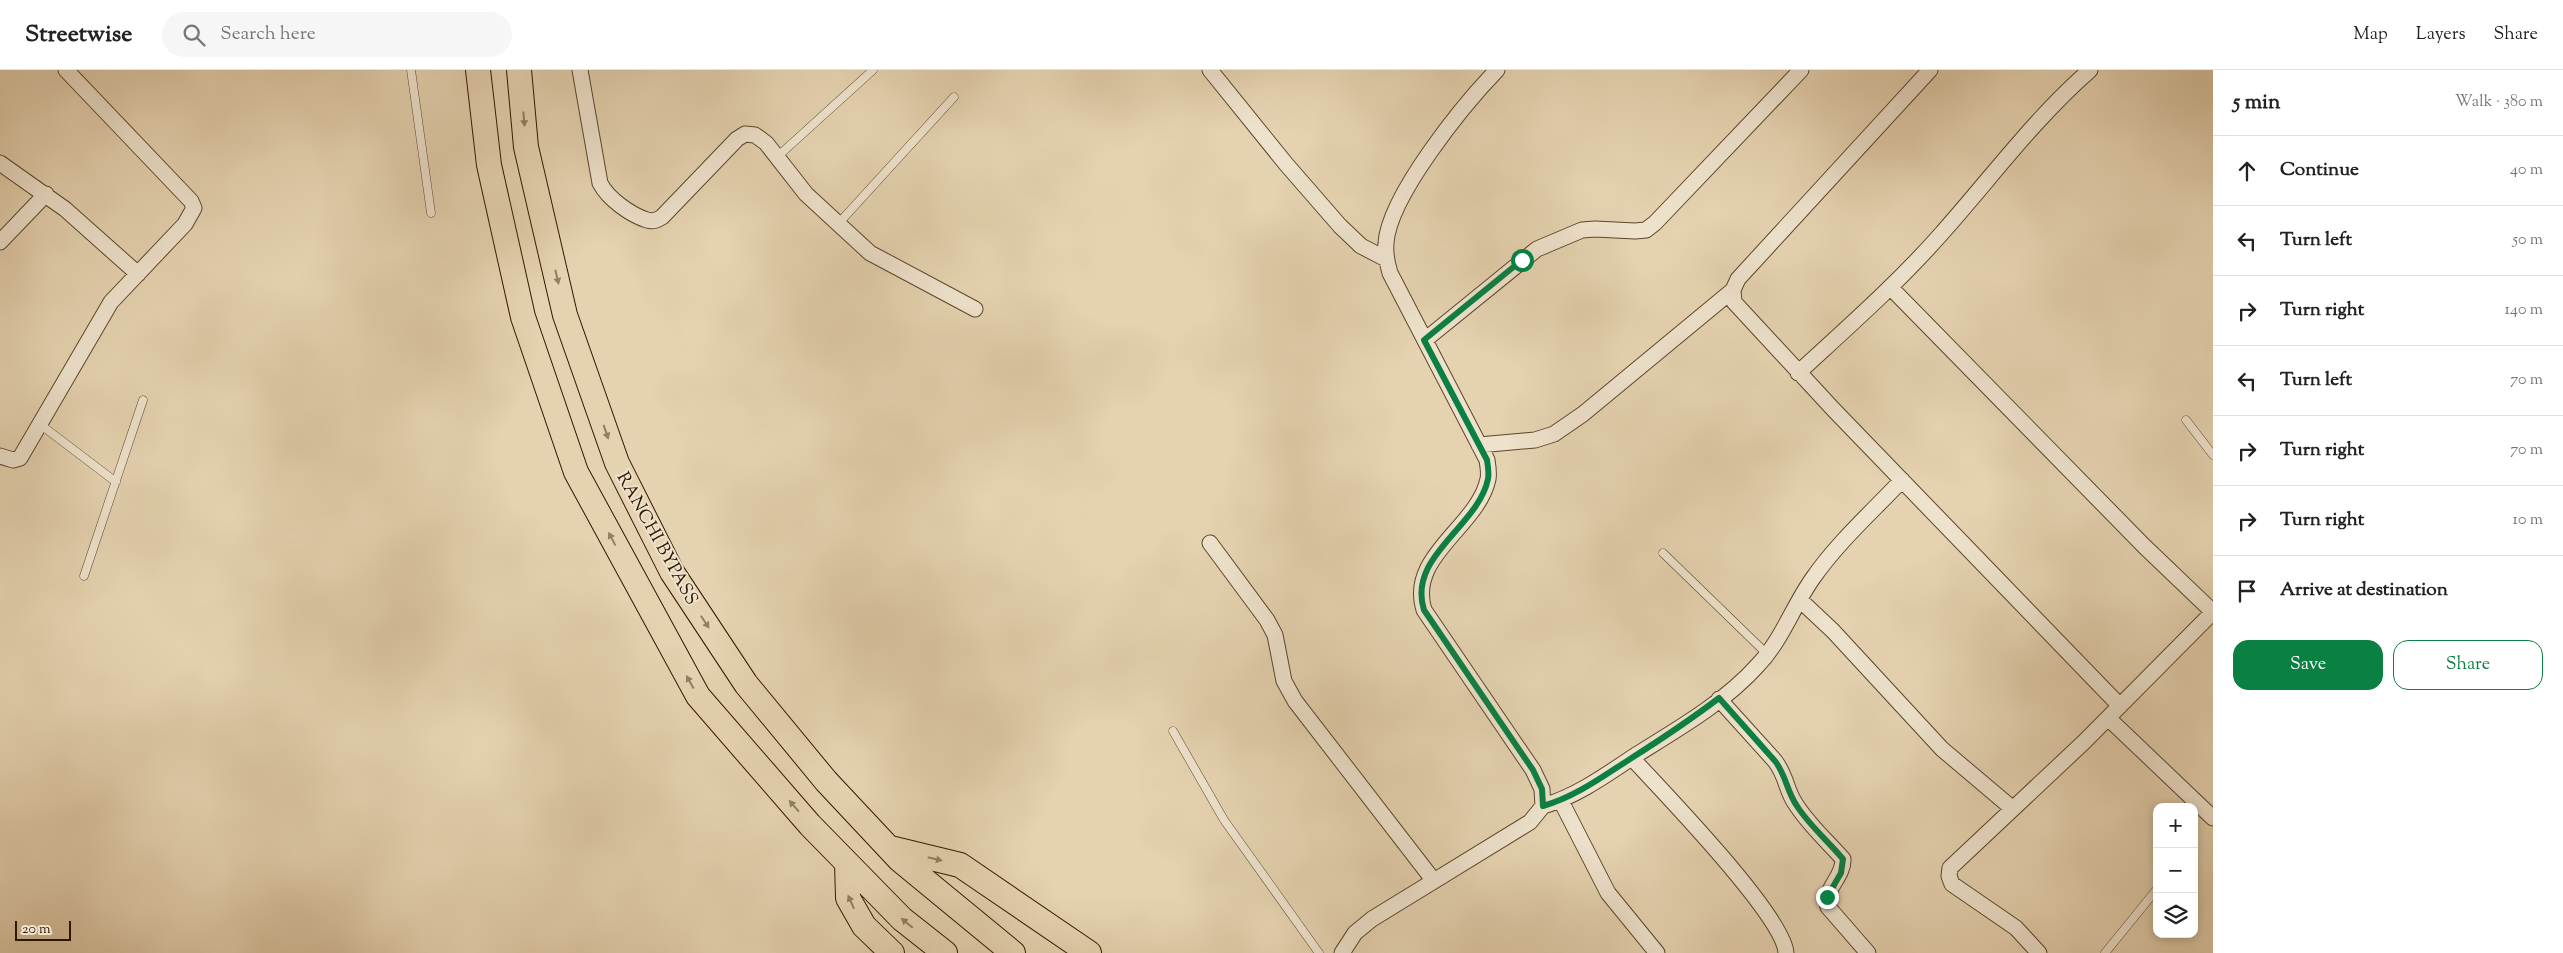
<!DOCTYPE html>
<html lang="en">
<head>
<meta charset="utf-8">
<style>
  body { margin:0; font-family:"Sorts Mill Goudy",serif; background:#f6f6f6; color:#222 }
  .controls { position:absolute; right:15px; bottom:15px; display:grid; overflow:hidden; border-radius:10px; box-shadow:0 2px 8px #0003 }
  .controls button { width:45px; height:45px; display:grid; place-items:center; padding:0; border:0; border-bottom:1px solid #e0e0e0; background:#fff; color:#222; font:25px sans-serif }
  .scale { position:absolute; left:15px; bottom:12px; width:56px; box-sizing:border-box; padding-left:5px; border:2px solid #2f1800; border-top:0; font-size:14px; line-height:18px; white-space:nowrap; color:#2f1800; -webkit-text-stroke:4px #eee2cc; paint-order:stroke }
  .stop { position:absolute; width:15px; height:15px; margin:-11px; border:4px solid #0b8043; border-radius:50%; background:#fff }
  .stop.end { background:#0b8043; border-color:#fff; box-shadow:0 1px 5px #0008 }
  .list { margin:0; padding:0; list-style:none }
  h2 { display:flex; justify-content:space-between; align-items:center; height:65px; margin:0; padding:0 20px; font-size:21px }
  h2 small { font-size:16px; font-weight:400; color:#767676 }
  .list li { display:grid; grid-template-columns:32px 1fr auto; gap:15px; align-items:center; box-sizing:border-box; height:70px; padding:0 20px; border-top:1px solid #e0e0e0 }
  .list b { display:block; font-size:19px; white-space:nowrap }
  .list em { font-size:16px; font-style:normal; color:#767676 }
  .actions { display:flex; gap:10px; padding:15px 20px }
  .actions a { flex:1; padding:11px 0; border:1px solid #0b8043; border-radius:15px; text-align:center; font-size:18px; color:#0b8043 }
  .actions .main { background:#0b8043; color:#fff }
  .icon { flex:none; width:28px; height:28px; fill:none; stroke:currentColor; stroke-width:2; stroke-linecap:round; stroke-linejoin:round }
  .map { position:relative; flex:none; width:2213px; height:883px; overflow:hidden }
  header { display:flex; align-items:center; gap:30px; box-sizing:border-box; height:70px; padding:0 25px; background:#fff; border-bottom:1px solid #e0e0e0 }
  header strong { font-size:24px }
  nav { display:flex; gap:28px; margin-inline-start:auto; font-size:18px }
  .search { width:350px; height:45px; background:#f6f6f6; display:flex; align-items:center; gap:12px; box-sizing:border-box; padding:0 18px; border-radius:28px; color:#767676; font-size:19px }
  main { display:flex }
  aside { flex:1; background:#fff }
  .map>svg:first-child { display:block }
</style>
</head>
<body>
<header>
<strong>Streetwise</strong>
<div class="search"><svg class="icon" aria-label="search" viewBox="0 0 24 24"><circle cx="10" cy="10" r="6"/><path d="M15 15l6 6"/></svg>Search here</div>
<nav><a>Map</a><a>Layers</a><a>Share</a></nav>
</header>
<main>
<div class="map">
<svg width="2213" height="883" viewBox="0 0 2213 883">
  <rect width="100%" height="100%" fill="#e5d2b0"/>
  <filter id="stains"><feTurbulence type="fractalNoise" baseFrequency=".004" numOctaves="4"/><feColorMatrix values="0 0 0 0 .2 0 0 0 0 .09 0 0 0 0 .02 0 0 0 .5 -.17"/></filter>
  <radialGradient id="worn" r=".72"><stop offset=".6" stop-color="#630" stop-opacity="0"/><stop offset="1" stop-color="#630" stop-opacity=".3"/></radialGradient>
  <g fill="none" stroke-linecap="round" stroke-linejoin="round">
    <defs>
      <path id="lane" d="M 411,0 L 431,143
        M 777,87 L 873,0
        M 838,154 L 954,27
        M 2186,350 L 2213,385
        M 41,355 L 116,412
        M 1663,483 L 1767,584
        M 84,506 L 143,330
        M 1173,661 L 1224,750 L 1319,883
        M 2105,883 L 2157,819"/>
      <path id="street" d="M 580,0 L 600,113 C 608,129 631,145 647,150 C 653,152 657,150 662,147 L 737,69 L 745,64 L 755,65 L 766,73 L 806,124 L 870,183 L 975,239
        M 1210,0 L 1286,94 L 1340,156 L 1361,176 L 1386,189
        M 1930,0 L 1738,209 L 1733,220 L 1734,232 L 1833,339 L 2120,636
        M 0,93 L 65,139 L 138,204
        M 0,172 L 46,124
        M 1891,218 L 2144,476 L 2213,542
        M 1425,270 L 1537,179 L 1582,160 L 1595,159 L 1635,161 L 1646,160 L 1655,153 L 1801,0
        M 1798,303 C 1848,257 1898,213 1942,163 C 1991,108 2034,49 2090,0
        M 1479,375 L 1535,370 L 1554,364 L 1583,344 L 1733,220
        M 0,386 L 13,390 L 20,388 L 111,232 L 185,154 L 194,138 L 191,131 L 66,0
        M 1210,473 L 1267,550 L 1275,565 L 1284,611 L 1295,631 L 1434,811
        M 1800,530 L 1833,561 L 1942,679 L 2013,739
        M 1719,629 L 1775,691 C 1787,707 1786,720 1795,733 C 1807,753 1827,771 1843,789 C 1844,807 1823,819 1828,837 L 1868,883
        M 2108,648 L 2213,748
        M 1632,688 C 1662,721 1784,846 1786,883
        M 1561,731 L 1608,823 L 1657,883
        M 1543,736 C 1577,726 1606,705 1636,685 C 1678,659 1725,632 1758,595 C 1782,570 1793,536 1813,508 C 1838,472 1872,442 1902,410
        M 1342,883 L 1355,863 L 1372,849 L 1530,752 L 1543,736 L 1542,719 L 1533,700 L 1424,540 C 1407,486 1478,457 1488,409 C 1489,404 1488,396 1487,390 L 1390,203 C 1387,193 1385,183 1386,173 C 1389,126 1464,34 1497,0
        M 2039,883 L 2016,858 L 1952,814 L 1949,806 L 1950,798 L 2084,672 L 2213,542"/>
      <path id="primary" d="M 478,0 L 489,95 L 523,247 L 576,402 L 698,626 L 810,755 L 902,849 L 945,883
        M 519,0 L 526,77 L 565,245 L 617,393 L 672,502 L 746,614 L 826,711 L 900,790 L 1013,883
        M 890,778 L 960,795 L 1089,883
        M 847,793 L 848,828 L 864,856 L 892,883"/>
    </defs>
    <use href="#lane" stroke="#5c462c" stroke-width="9"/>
    <use href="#street" stroke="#5c462c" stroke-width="17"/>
    <use href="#primary" stroke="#2f1800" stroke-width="26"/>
    <use href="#lane" stroke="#eee2cc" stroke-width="8"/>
    <use href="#street" stroke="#eee2cc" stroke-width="15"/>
    <use href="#primary" stroke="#e5d2b0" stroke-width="24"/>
  </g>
  <defs><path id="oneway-solid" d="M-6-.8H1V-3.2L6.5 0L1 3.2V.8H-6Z" transform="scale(1.25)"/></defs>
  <g fill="#937e61">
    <use href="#oneway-solid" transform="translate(524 49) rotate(85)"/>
    <use href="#oneway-solid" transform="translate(557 207) rotate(77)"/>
    <use href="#oneway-solid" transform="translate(606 362) rotate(71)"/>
    <use href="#oneway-solid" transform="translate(612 469) rotate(-118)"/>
    <use href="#oneway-solid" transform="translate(705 552) rotate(57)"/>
    <use href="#oneway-solid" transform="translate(690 612) rotate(-119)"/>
    <use href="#oneway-solid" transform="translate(794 736) rotate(-131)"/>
    <use href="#oneway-solid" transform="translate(935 789) rotate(13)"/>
    <use href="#oneway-solid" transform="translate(851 832) rotate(-114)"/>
    <use href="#oneway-solid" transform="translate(907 853) rotate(-140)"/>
  </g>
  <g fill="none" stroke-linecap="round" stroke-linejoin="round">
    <path stroke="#0b8043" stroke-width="6" d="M 1522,190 L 1424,270 L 1487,390 C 1488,396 1489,404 1488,409 C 1478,457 1407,486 1424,540 L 1533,700 L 1542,719 L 1543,736 C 1575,727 1602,707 1630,689 C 1660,670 1690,650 1719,628 L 1775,691 C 1786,705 1787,722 1797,736 C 1809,755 1828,771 1843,789 L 1841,803 L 1827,827"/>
  </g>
  <g text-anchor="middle" stroke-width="4" stroke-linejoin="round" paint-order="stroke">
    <g font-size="18" fill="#2f1800" stroke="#eee2cc">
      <text transform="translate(658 468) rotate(61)" y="6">RANCHI BYPASS</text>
    </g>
  </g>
  <rect width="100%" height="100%" filter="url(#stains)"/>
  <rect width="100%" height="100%" fill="url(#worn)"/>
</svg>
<div class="controls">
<button>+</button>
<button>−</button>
<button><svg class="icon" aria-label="layers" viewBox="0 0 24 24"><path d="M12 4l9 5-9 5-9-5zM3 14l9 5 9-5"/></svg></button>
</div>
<div class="scale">20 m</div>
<div class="stop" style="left:1522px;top:190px"></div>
<div class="stop end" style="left:1827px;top:827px"></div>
</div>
<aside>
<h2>5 min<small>Walk · 380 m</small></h2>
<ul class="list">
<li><svg class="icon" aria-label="ahead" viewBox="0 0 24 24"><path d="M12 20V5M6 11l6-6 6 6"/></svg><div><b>Continue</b></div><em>40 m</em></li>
<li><svg class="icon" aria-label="left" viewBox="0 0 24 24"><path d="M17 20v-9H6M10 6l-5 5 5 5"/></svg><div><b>Turn left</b></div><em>50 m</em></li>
<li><svg class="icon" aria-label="right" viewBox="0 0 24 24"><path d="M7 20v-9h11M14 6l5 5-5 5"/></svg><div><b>Turn right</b></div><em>140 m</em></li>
<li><svg class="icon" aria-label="left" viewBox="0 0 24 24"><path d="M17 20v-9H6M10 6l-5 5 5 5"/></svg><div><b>Turn left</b></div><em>70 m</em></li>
<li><svg class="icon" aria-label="right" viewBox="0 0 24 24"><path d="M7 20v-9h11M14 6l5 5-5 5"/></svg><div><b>Turn right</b></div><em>70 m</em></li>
<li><svg class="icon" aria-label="right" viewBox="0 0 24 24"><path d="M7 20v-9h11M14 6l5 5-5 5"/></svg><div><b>Turn right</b></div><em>10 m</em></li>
<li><svg class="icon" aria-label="arrive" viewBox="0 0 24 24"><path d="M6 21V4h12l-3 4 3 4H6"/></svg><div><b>Arrive at destination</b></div></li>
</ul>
<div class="actions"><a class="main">Save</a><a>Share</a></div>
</aside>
</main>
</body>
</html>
